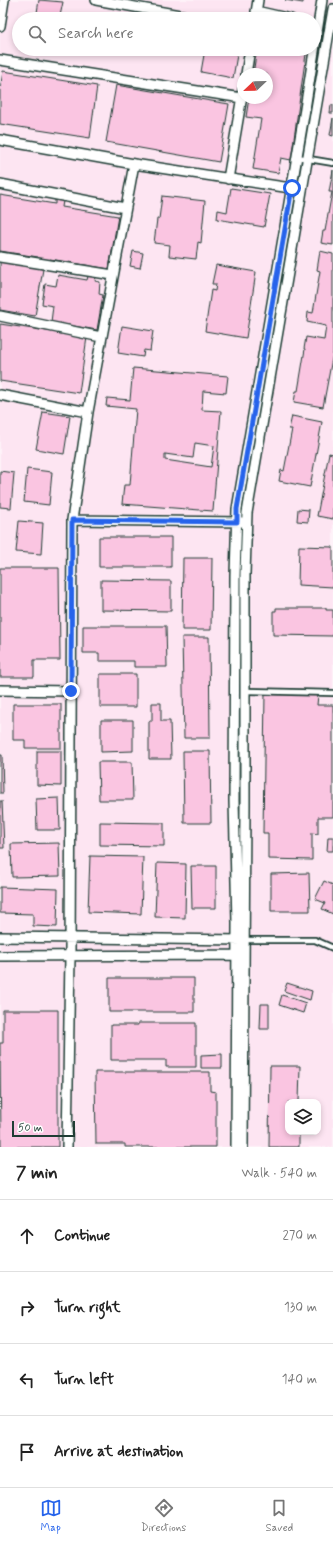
<!DOCTYPE html>
<html lang="en">
<head>
<meta charset="utf-8">
<style>
  body { margin:0; font-family:Mynerve,sans-serif; background:#f6f6f6; color:#222 }
  .controls { position:absolute; right:12px; bottom:12px; display:grid; overflow:hidden; border-radius:8px; box-shadow:0 2px 6px #0003 }
  .controls button { width:36px; height:36px; display:grid; place-items:center; padding:0; border:0; border-bottom:1px solid #e0e0e0; background:#fff; color:#222; font:20px sans-serif }
  .compass { position:absolute; left:237px; top:68px; width:36px; height:36px; border-radius:50%; background:#fff; box-shadow:0 2px 6px #0003; rotate:247deg }
  .scale { position:absolute; left:12px; bottom:10px; width:63px; box-sizing:border-box; padding-left:4px; border:2px solid #1f3d34; border-top:0; font-size:11px; line-height:14px; white-space:nowrap; color:#1f3d34; -webkit-text-stroke:3px #fff; paint-order:stroke }
  .stop { position:absolute; width:12px; height:12px; margin:-9px; border:3px solid #2563eb; border-radius:50%; background:#fff }
  .stop.end { background:#2563eb; border-color:#fff; box-shadow:0 1px 4px #0008 }
  .list { margin:0; padding:0; list-style:none }
  h2 { display:flex; justify-content:space-between; align-items:center; height:52px; margin:0; padding:0 16px; font-size:17px }
  h2 small { font-size:13px; font-weight:400; color:#767676 }
  .list li { display:grid; grid-template-columns:26px 1fr auto; gap:12px; align-items:center; box-sizing:border-box; height:72px; padding:0 16px; border-top:1px solid #e0e0e0 }
  .list b { display:block; font-size:15px; white-space:nowrap }
  .list em { font-size:13px; font-style:normal; color:#767676 }
  .icon { flex:none; width:22px; height:22px; fill:none; stroke:currentColor; stroke-width:2; stroke-linecap:round; stroke-linejoin:round }
  .map { position:relative; flex:none; width:333px; height:1147px; overflow:hidden }
  .search { position:absolute; background:#fff; box-shadow:0 2px 6px #0003; left:12px; right:12px; top:12px; height:44px; display:flex; align-items:center; gap:10px; box-sizing:border-box; padding:0 14px; border-radius:22px; color:#767676; font-size:15px }
  .sheet { height:340px; background:#fff }
  nav { display:flex; justify-content:space-around; align-items:center; box-sizing:border-box; height:56px; border-top:1px solid #e0e0e0; background:#fff; font-size:11px; color:#767676 }
  nav a { display:grid; justify-items:center; gap:2px }
  nav .on { color:#2563eb }
  .map>svg:first-child { display:block }
</style>
</head>
<body>
<div class="map">
<svg width="333" height="1147" viewBox="0 0 333 1147">
  <rect width="100%" height="100%" fill="#fef3f9"/>
  <filter id="ink" filterUnits="userSpaceOnUse"><feTurbulence type="fractalNoise" baseFrequency=".025" numOctaves="2"/><feDisplacementMap in="SourceGraphic" scale="8" xChannelSelector="R" yChannelSelector="G"/><feConvolveMatrix kernelMatrix="1 2 1 2 8 2 1 2 1" color-interpolation-filters="sRGB"/></filter>
  <g filter="url(#ink)">
    <path fill="#fde5f2" fill-rule="evenodd" d="M 0,0 L 333,0 L 333,1147 L 0,1147 ZM 19,19 L 314,19 L 314,49 L 19,49 ZM 243,74 L 267,74 L 267,98 L 243,98 ZM 288,1102 L 318,1102 L 318,1132 L 288,1132 Z"/>
    <path fill="#fac5e1" stroke="#1f3d34" fill-rule="evenodd" d="M 39,0 L 63,2 L 60,16 L 53,15 L 52,19 L 36,19 Z
      M 285,0 L 303,0 L 303,3 Z
      M 129,15 L 152,18 L 152,19 L 128,19 Z
      M 109,16 L 123,19 L 108,19 Z
      M 205,49 L 238,49 L 233,78 L 201,72 Z
      M 257,49 L 276,49 L 306,54 L 291,160 L 281,158 L 278,173 L 253,169 L 261,119 L 246,117 L 249,98 L 267,98 L 267,74 L 253,74 Z
      M 3,71 L 97,86 L 90,138 L 0,124 L 0,90 Z
      M 116,85 L 229,104 L 219,162 L 106,142 Z
      M 331,105 L 333,105 L 333,113 L 330,113 Z
      M 333,118 L 333,136 L 330,135 Z
      M 333,170 L 333,245 L 321,243 L 323,231 L 325,231 L 332,192 L 329,192 Z
      M 231,188 L 270,194 L 264,227 L 217,219 L 218,210 L 227,212 Z
      M 0,195 L 55,204 L 55,199 L 63,201 L 62,207 L 118,216 L 109,269 L 50,259 L 49,265 L 37,263 L 38,257 L 0,251 Z
      M 162,196 L 205,201 L 201,243 L 198,242 L 196,259 L 169,256 L 170,245 L 154,243 L 157,219 L 159,219 Z
      M 133,251 L 143,253 L 140,268 L 130,266 Z
      M 320,251 L 333,254 L 333,353 L 323,407 L 294,402 L 296,391 L 298,391 L 305,349 L 304,349 L 306,337 L 324,340 L 326,326 L 307,322 L 308,312 L 313,313 L 320,271 L 317,270 Z
      M 0,261 L 43,269 L 35,316 L 0,310 Z
      M 216,265 L 256,272 L 246,338 L 205,331 L 211,290 L 215,291 L 216,284 L 212,284 Z
      M 58,275 L 87,280 L 88,276 L 96,277 L 95,281 L 100,282 L 99,294 L 103,295 L 97,330 L 51,322 L 53,306 L 42,304 L 45,284 L 56,286 Z
      M 0,324 L 87,337 L 79,393 L 0,381 Z
      M 122,326 L 153,331 L 150,351 L 144,350 L 143,357 L 118,353 Z
      M 133,368 L 228,376 L 226,393 L 203,391 L 202,410 L 221,411 L 213,511 L 122,504 L 124,485 L 130,485 L 136,409 L 106,406 L 107,398 L 130,400 ZM 195,443 L 214,446 L 211,467 L 165,460 L 165,454 L 193,458 Z
      M 43,412 L 70,416 L 64,454 L 36,449 Z
      M 292,416 L 322,422 L 310,487 L 279,481 L 281,470 L 284,471 L 292,429 L 289,429 Z
      M 329,453 L 333,454 L 333,519 L 317,516 Z
      M 27,469 L 52,472 L 49,505 L 24,502 Z
      M 0,471 L 14,473 L 11,508 L 0,507 Z
      M 298,509 L 309,510 L 308,522 L 297,521 Z
      M 19,521 L 43,523 L 41,554 L 16,552 Z
      M 99,537 L 171,537 L 171,567 L 99,567 Z
      M 299,546 L 333,547 L 333,587 L 298,585 Z
      M 183,558 L 212,558 L 211,630 L 182,630 Z
      M 0,568 L 59,568 L 60,660 L 34,660 L 34,677 L 0,677 Z
      M 101,580 L 171,581 L 171,611 L 101,610 Z
      M 276,608 L 326,608 L 326,610 L 333,610 L 333,636 L 273,635 L 273,611 L 276,611 Z
      M 83,626 L 166,626 L 167,667 L 134,667 L 134,661 L 99,661 L 99,653 L 83,653 Z
      M 182,637 L 209,637 L 210,738 L 184,738 Z
      M 100,674 L 136,674 L 136,707 L 100,707 Z
      M 265,693 L 318,695 L 317,705 L 333,705 L 333,817 L 318,817 L 318,834 L 312,833 L 312,860 L 268,859 L 268,833 L 263,833 Z
      M 152,703 L 161,703 L 161,721 L 170,721 L 171,759 L 149,759 L 149,721 L 152,721 Z
      M 13,704 L 61,704 L 61,748 L 25,748 L 25,740 L 13,740 Z
      M 101,720 L 133,720 L 133,751 L 101,752 Z
      M 37,751 L 61,751 L 61,786 L 37,785 Z
      M 183,751 L 210,751 L 211,823 L 184,823 Z
      M 0,755 L 2,755 L 3,793 L 0,793 Z
      M 98,762 L 132,762 L 133,800 L 99,800 Z
      M 59,798 L 60,830 L 37,830 L 36,799 Z
      M 0,801 L 2,801 L 4,848 L 0,848 Z
      M 100,822 L 164,823 L 164,846 L 100,845 Z
      M 328,837 L 333,837 L 333,851 L 327,851 Z
      M 59,843 L 60,876 L 12,877 L 11,844 Z
      M 90,856 L 143,857 L 141,914 L 88,912 Z
      M 157,863 L 186,864 L 185,918 L 155,917 Z
      M 191,866 L 216,866 L 216,908 L 192,908 Z
      M 309,873 L 310,911 L 271,911 L 271,874 Z
      M 324,881 L 333,885 L 333,914 L 322,909 L 325,903 L 315,899 Z
      M 0,887 L 58,889 L 57,927 L 33,926 L 33,914 L 0,913 Z
      M 109,978 L 194,978 L 194,1012 L 109,1012 Z
      M 287,983 L 312,991 L 310,1000 L 284,991 Z
      M 282,995 L 306,1003 L 303,1013 L 279,1005 Z
      M 261,1004 L 269,1004 L 269,1029 L 260,1029 Z
      M 3,1010 L 58,1010 L 58,1147 L 1,1147 L 0,1043 L 3,1043 Z
      M 138,1023 L 196,1023 L 196,1067 L 166,1067 L 166,1060 L 111,1060 L 111,1025 L 138,1025 Z
      M 222,1054 L 222,1068 L 201,1068 L 201,1055 Z
      M 270,1066 L 300,1066 L 299,1102 L 288,1102 L 288,1132 L 299,1132 L 299,1147 L 269,1147 Z
      M 95,1072 L 210,1072 L 210,1091 L 216,1092 L 216,1147 L 125,1147 L 125,1144 L 96,1144 Z"/>
    <g fill="none" stroke-linecap="round" stroke-linejoin="round">
      <defs>
        <path id="lane" d="M 297,157 L 333,163
          M 245,691 L 333,693
          M 245,940 L 315,940 L 333,948"/>
        <path id="street" d="M 96,0 L 202,19
          M 256,11 L 291,19
          M 255,19 L 258,0
          M 0,26 L 4,0
          M 0,60 L 242,98
          M 246,74 L 250,49
          M 0,140 L 134,164 L 297,189
          M 228,179 L 243,90
          M 0,184 L 125,208
          M 0,257 L 113,275
          M 0,316 L 101,337
          M 0,395 L 88,412
          M 72,520 L 243,522
          M 0,690 L 71,691
          M 0,937 L 242,940
          M 0,956 L 241,955
          M 67,1147 L 70,956 L 72,520 L 88,412 L 134,164
          M 236,1147 L 237,923 L 234,801 L 235,575 L 237,509 L 305,109 L 322,0
          M 243,1147 L 245,805 L 245,574 L 247,513 L 333,9"/>
      </defs>
      <use href="#lane" stroke="#1f3d34" stroke-width="8"/>
      <use href="#street" stroke="#1f3d34" stroke-width="12"/>
      <use href="#lane" stroke="#fff" stroke-width="4.5"/>
      <use href="#street" stroke="#fff" stroke-width="9"/>
    </g>
  </g>
  <g fill="none" stroke-linecap="round" stroke-linejoin="round" filter="url(#ink)">
    <path stroke="#2563eb" stroke-width="5" d="M 71,691 L 72,520 L 237,522 L 237,509 L 292,188"/>
  </g>
</svg>
<div class="controls">
<button><svg class="icon" aria-label="layers" viewBox="0 0 24 24"><path d="M12 4l9 5-9 5-9-5zM3 14l9 5 9-5"/></svg></button>
</div>
<svg class="compass" viewBox="-18 -18 36 36"><path d="M0-13l5 13h-10z" fill="#e53935"/><path d="M0 13l5-13h-10z" fill="#767676"/></svg>
<div class="scale">50 m</div>
<div class="stop" style="left:292px;top:188px"></div>
<div class="stop end" style="left:71px;top:691px"></div>
<div class="search"><svg class="icon" aria-label="search" viewBox="0 0 24 24"><circle cx="10" cy="10" r="6"/><path d="M15 15l6 6"/></svg>Search here</div>
</div>
<section class="sheet">
<h2>7 min<small>Walk · 540 m</small></h2>
<ul class="list">
<li><svg class="icon" aria-label="ahead" viewBox="0 0 24 24"><path d="M12 20V5M6 11l6-6 6 6"/></svg><div><b>Continue</b></div><em>270 m</em></li>
<li><svg class="icon" aria-label="right" viewBox="0 0 24 24"><path d="M7 20v-9h11M14 6l5 5-5 5"/></svg><div><b>Turn right</b></div><em>130 m</em></li>
<li><svg class="icon" aria-label="left" viewBox="0 0 24 24"><path d="M17 20v-9H6M10 6l-5 5 5 5"/></svg><div><b>Turn left</b></div><em>140 m</em></li>
<li><svg class="icon" aria-label="arrive" viewBox="0 0 24 24"><path d="M6 21V4h12l-3 4 3 4H6"/></svg><div><b>Arrive at destination</b></div></li>
</ul>
</section>
<nav>
<a class="on"><svg class="icon" aria-label="map" viewBox="0 0 24 24"><path d="M3 6l6-2 6 2 6-2v14l-6 2-6-2-6 2zM9 4v14M15 6v14"/></svg>Map</a>
<a><svg class="icon" aria-label="directions" viewBox="0 0 24 24"><path d="M12 3l9 9-9 9-9-9zM9 14v-3h6M13 9l2 2-2 2"/></svg>Directions</a>
<a><svg class="icon" aria-label="saved" viewBox="0 0 24 24"><path d="M7 4h10v16l-5-4-5 4z"/></svg>Saved</a>
</nav>
</body>
</html>
